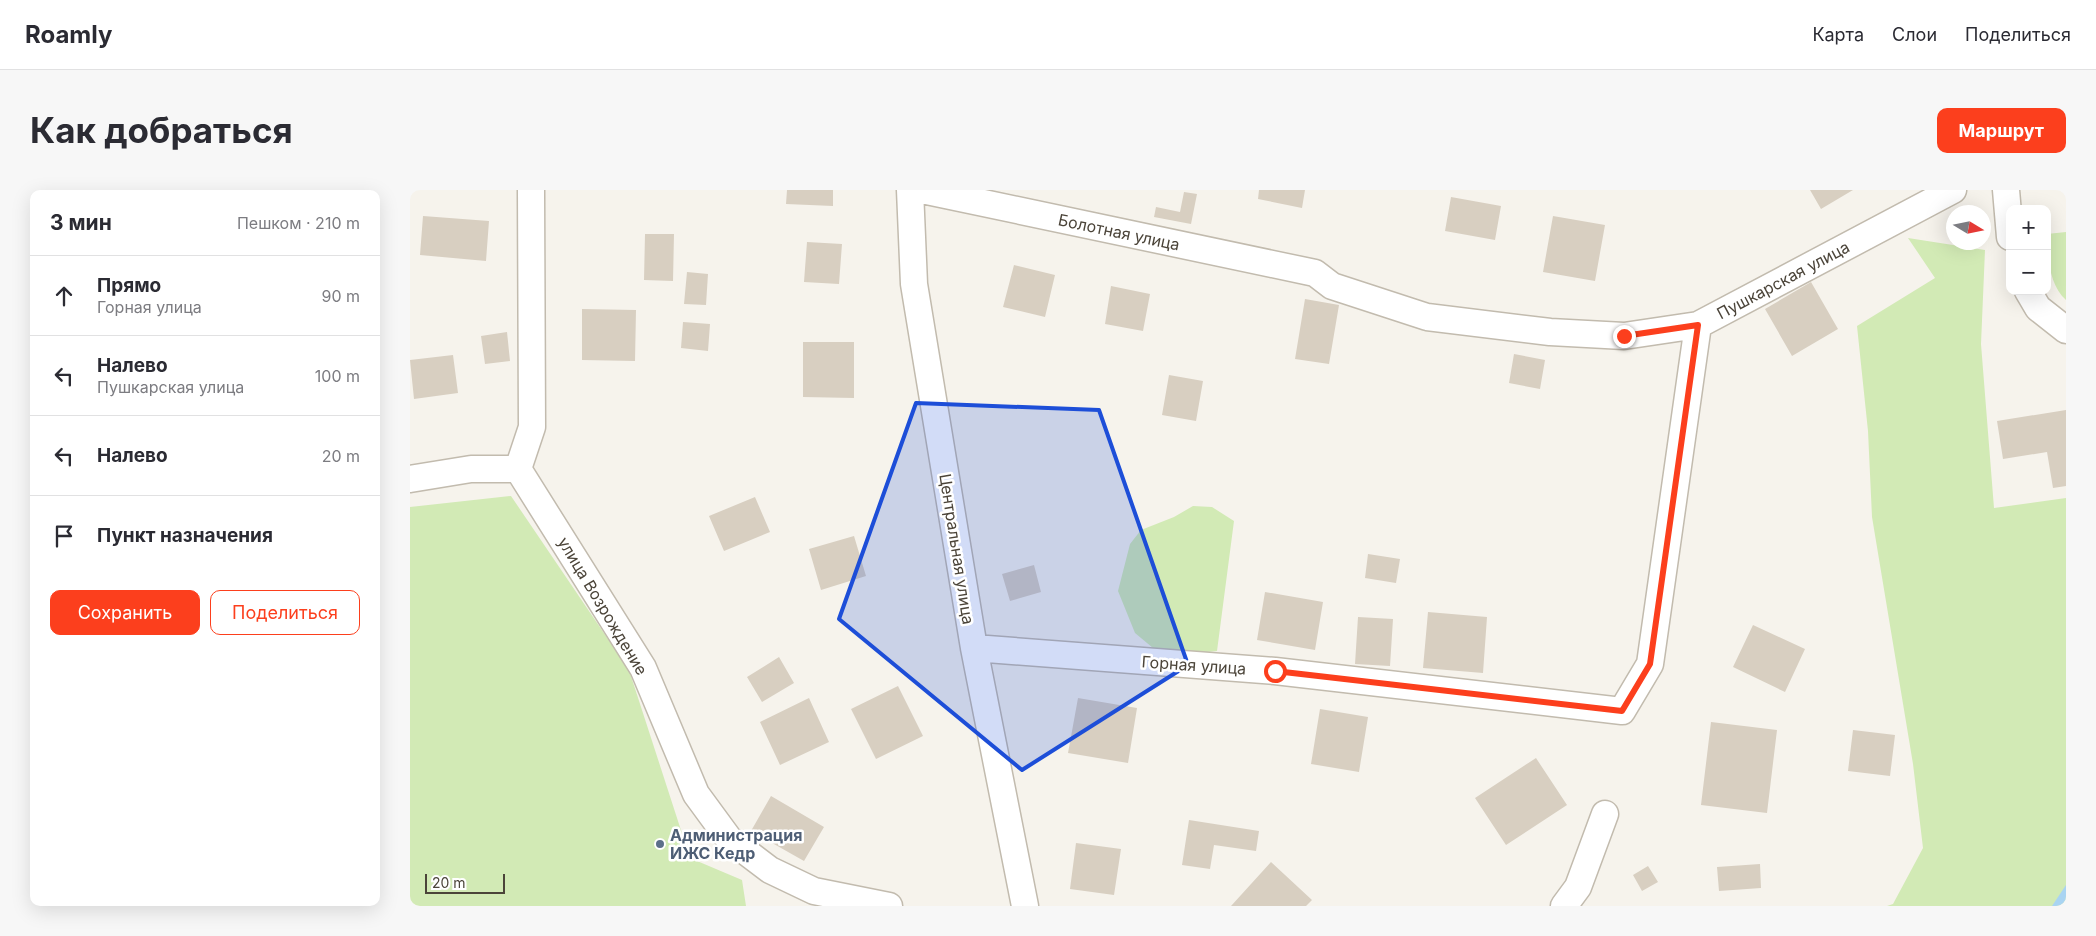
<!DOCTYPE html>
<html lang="ru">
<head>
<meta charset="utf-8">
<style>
  body { margin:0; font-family:Inter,sans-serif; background:#f7f7f7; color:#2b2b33 }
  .controls { position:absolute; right:15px; top:15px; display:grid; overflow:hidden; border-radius:10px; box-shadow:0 5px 20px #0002 }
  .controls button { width:45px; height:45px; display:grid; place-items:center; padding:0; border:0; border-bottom:1px solid #e1e1e2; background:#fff; color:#2b2b33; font:25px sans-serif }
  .compass { position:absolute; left:1536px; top:15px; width:45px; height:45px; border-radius:50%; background:#fff; box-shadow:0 5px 20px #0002; rotate:100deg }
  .scale { position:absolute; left:15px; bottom:12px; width:80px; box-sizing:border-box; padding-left:5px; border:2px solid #4b4439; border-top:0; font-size:14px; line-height:18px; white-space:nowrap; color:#4b4439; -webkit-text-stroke:4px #fff; paint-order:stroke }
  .stop { position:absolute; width:15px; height:15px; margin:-11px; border:4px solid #fc3f1d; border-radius:50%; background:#fff }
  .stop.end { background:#fc3f1d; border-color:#fff; box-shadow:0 1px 5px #0008 }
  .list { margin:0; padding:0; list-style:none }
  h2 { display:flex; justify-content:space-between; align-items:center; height:65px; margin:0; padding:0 20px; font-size:21px }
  h2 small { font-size:16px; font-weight:400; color:#7c7c81 }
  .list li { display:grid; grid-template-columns:32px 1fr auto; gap:15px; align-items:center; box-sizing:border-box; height:80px; padding:0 20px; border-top:1px solid #e1e1e2 }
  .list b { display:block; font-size:19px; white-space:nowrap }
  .list p { margin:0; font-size:16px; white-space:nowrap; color:#7c7c81 }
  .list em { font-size:16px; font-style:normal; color:#7c7c81 }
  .actions { display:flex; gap:10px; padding:15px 20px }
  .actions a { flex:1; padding:11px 0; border:1px solid #fc3f1d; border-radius:10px; text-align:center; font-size:18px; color:#fc3f1d }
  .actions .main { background:#fc3f1d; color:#fff }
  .icon { flex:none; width:28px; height:28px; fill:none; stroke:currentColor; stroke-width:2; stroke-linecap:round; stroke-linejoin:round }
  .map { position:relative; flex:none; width:1656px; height:716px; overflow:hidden; border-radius:10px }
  header { display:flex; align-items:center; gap:30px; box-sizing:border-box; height:70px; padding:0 25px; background:#fff; border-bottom:1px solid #e1e1e2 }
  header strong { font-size:24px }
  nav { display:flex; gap:28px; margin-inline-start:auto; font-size:18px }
  .intro { display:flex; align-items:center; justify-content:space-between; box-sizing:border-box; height:120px; padding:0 30px }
  h1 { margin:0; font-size:35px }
  .button { padding:12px 22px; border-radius:10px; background:#fc3f1d; color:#fff; font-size:18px; font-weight:700 }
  main { display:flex; gap:30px; padding:0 30px }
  aside { flex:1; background:#fff; border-radius:10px; box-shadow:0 5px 20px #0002 }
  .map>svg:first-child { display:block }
</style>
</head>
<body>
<header>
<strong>Roamly</strong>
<nav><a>Карта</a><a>Слои</a><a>Поделиться</a></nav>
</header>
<div class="intro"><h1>Как добраться</h1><a class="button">Маршрут</a></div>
<main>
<aside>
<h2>3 мин<small>Пешком · 210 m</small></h2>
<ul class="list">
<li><svg class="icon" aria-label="ahead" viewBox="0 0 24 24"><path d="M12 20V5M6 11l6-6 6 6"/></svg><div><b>Прямо</b><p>Горная улица</p></div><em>90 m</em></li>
<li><svg class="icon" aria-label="left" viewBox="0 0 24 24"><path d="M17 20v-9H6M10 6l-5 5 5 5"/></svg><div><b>Налево</b><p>Пушкарская улица</p></div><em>100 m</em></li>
<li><svg class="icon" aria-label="left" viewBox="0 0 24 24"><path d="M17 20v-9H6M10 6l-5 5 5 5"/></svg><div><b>Налево</b></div><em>20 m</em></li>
<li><svg class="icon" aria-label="arrive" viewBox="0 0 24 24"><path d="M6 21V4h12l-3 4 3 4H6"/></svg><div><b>Пункт назначения</b></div></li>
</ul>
<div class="actions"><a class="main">Сохранить</a><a>Поделиться</a></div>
</aside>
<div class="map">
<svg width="1656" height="716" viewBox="0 0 1656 716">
  <rect width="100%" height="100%" fill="#f6f3ec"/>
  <path fill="#d2eab5" d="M 1656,42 L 1656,110 C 1639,95 1637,65 1637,44 Z
    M 1498,48 L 1575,60 L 1571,154 L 1584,318 L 1656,308 L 1656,716 L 1477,716 L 1483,714 L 1513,658 L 1503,574 L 1462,327 L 1458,241 L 1447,136 L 1525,88 Z
    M 101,306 L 219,480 L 280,668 L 332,690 L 336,716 L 0,716 L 0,317 Z
    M 783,316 L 802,317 L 824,331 L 807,461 L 777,464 L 743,458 L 725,443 L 708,401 L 720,354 L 731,340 L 764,327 Z"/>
  <path fill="#a9d4f2" d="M 1656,695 L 1656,716 L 1642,716 Z"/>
  <path fill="#d8cfc1" d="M 377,0 L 423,0 L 423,16 L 376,14 Z
    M 849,0 L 895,0 L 892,18 L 848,9 Z
    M 1400,0 L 1443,0 L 1411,19 Z
    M 774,2 L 787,4 L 781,34 L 744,27 L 746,17 L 770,22 Z
    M 1041,7 L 1091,16 L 1085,50 L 1035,41 Z
    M 13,26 L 79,31 L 76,71 L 10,65 Z
    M 1143,26 L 1195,35 L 1185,91 L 1133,82 Z
    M 235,44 L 264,44 L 263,91 L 234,90 Z
    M 397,52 L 432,54 L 429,94 L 394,92 Z
    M 604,75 L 645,85 L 635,127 L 593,117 Z
    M 277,82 L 298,84 L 296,115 L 274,114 Z
    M 1401,92 L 1428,139 L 1382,166 L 1355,119 Z
    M 701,96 L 740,104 L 733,141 L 695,134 Z
    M 895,109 L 929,115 L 919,174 L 885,169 Z
    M 172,119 L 226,120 L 225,171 L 172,170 Z
    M 273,132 L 300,134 L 298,161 L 271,158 Z
    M 97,142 L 100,171 L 75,174 L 71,146 Z
    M 393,152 L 444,152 L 444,208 L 393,207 Z
    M 1104,164 L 1135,170 L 1130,199 L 1099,193 Z
    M 43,165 L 48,203 L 4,209 L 0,170 Z
    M 759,185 L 793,191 L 786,231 L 752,225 Z
    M 1656,220 L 1656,296 L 1643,298 L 1637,262 L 1593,269 L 1587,231 Z
    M 345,307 L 360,342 L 314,361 L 299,326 Z
    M 444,346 L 456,386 L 411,400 L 399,359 Z
    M 958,364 L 990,369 L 986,393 L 955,388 Z
    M 624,375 L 631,402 L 600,411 L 592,384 Z
    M 855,402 L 913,412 L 905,460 L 847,450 Z
    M 1018,422 L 1077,427 L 1073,483 L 1013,478 Z
    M 948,427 L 983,429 L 980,476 L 945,474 Z
    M 1343,435 L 1395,459 L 1375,502 L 1323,477 Z
    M 369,467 L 384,493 L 352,512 L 337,487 Z
    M 488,496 L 513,546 L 466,569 L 441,519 Z
    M 399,508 L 419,552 L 370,575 L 350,532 Z
    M 668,508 L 727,518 L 718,573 L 658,563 Z
    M 910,519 L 958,527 L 949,582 L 901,574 Z
    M 1301,532 L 1367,540 L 1357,623 L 1291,615 Z
    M 1443,540 L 1485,545 L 1480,586 L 1438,581 Z
    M 1126,568 L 1157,615 L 1096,655 L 1065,608 Z
    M 361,606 L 414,637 L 394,671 L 341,641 Z
    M 779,630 L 849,641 L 846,661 L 804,655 L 800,679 L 772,675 Z
    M 666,653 L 711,659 L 704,705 L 660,699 Z
    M 861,672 L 902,710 L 896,716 L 821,716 Z
    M 1350,674 L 1351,698 L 1309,701 L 1307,677 Z
    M 1238,676 L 1248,692 L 1232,701 L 1223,685 Z"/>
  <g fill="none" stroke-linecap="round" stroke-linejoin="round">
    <defs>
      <path id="minor" d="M 121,0 L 122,237 L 108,279 L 233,478 L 286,604 L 319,649 L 360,680 L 404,701 L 479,716
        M 500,0 L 504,94 L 564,458 L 615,716
        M 512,0 L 905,83 L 922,96 L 1017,127 L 1140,142 L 1214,146 L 1288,135
        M 1596,0 L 1600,47
        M 1618,101 L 1628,118 L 1656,140
        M 0,289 L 61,279 L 108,279
        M 564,458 L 865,481 L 1212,521 L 1240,474 L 1288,135 L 1543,0
        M 1154,716 L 1168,697 L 1195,624"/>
    </defs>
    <use href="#minor" stroke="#c2bbae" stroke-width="29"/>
    <use href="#minor" stroke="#fff" stroke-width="26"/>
  </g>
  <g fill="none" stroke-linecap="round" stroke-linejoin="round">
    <path stroke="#fc3f1d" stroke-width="6" d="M 865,481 L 1212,521 L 1240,474 L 1288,135 L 1214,146"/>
  </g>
  <path fill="#1d4ed8" fill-opacity="0.2" stroke="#1d4ed8" stroke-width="4" stroke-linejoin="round" d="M 506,213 L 689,220 L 778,475 L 612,580 L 429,429 Z"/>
  <circle fill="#5c6f8a" stroke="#fff" stroke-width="2" cx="250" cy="654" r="5"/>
  <g text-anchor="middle" stroke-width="5" stroke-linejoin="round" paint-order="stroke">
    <g font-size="16" fill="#4b4439" stroke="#fff">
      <text transform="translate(709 42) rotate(12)" y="6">Болотная улица</text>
      <text transform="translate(1373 90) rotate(-28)" y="6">Пушкарская улица</text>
      <text transform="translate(547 359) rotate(81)" y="6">Центральная улица</text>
      <text transform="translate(193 416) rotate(59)" y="6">улица Возрождение</text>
      <text transform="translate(784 475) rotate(4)" y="6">Горная улица</text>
    </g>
    <g font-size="16" font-weight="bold" fill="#4e5e75" stroke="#fff" text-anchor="start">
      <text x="260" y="651">Администрация<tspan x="260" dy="18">ИЖС Кедр</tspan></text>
    </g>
  </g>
</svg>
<div class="controls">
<button>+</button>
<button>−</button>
</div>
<svg class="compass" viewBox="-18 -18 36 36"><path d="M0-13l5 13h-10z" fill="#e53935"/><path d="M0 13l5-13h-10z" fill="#7c7c81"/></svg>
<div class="scale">20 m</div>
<div class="stop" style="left:865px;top:481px"></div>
<div class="stop end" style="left:1214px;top:146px"></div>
</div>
</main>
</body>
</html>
